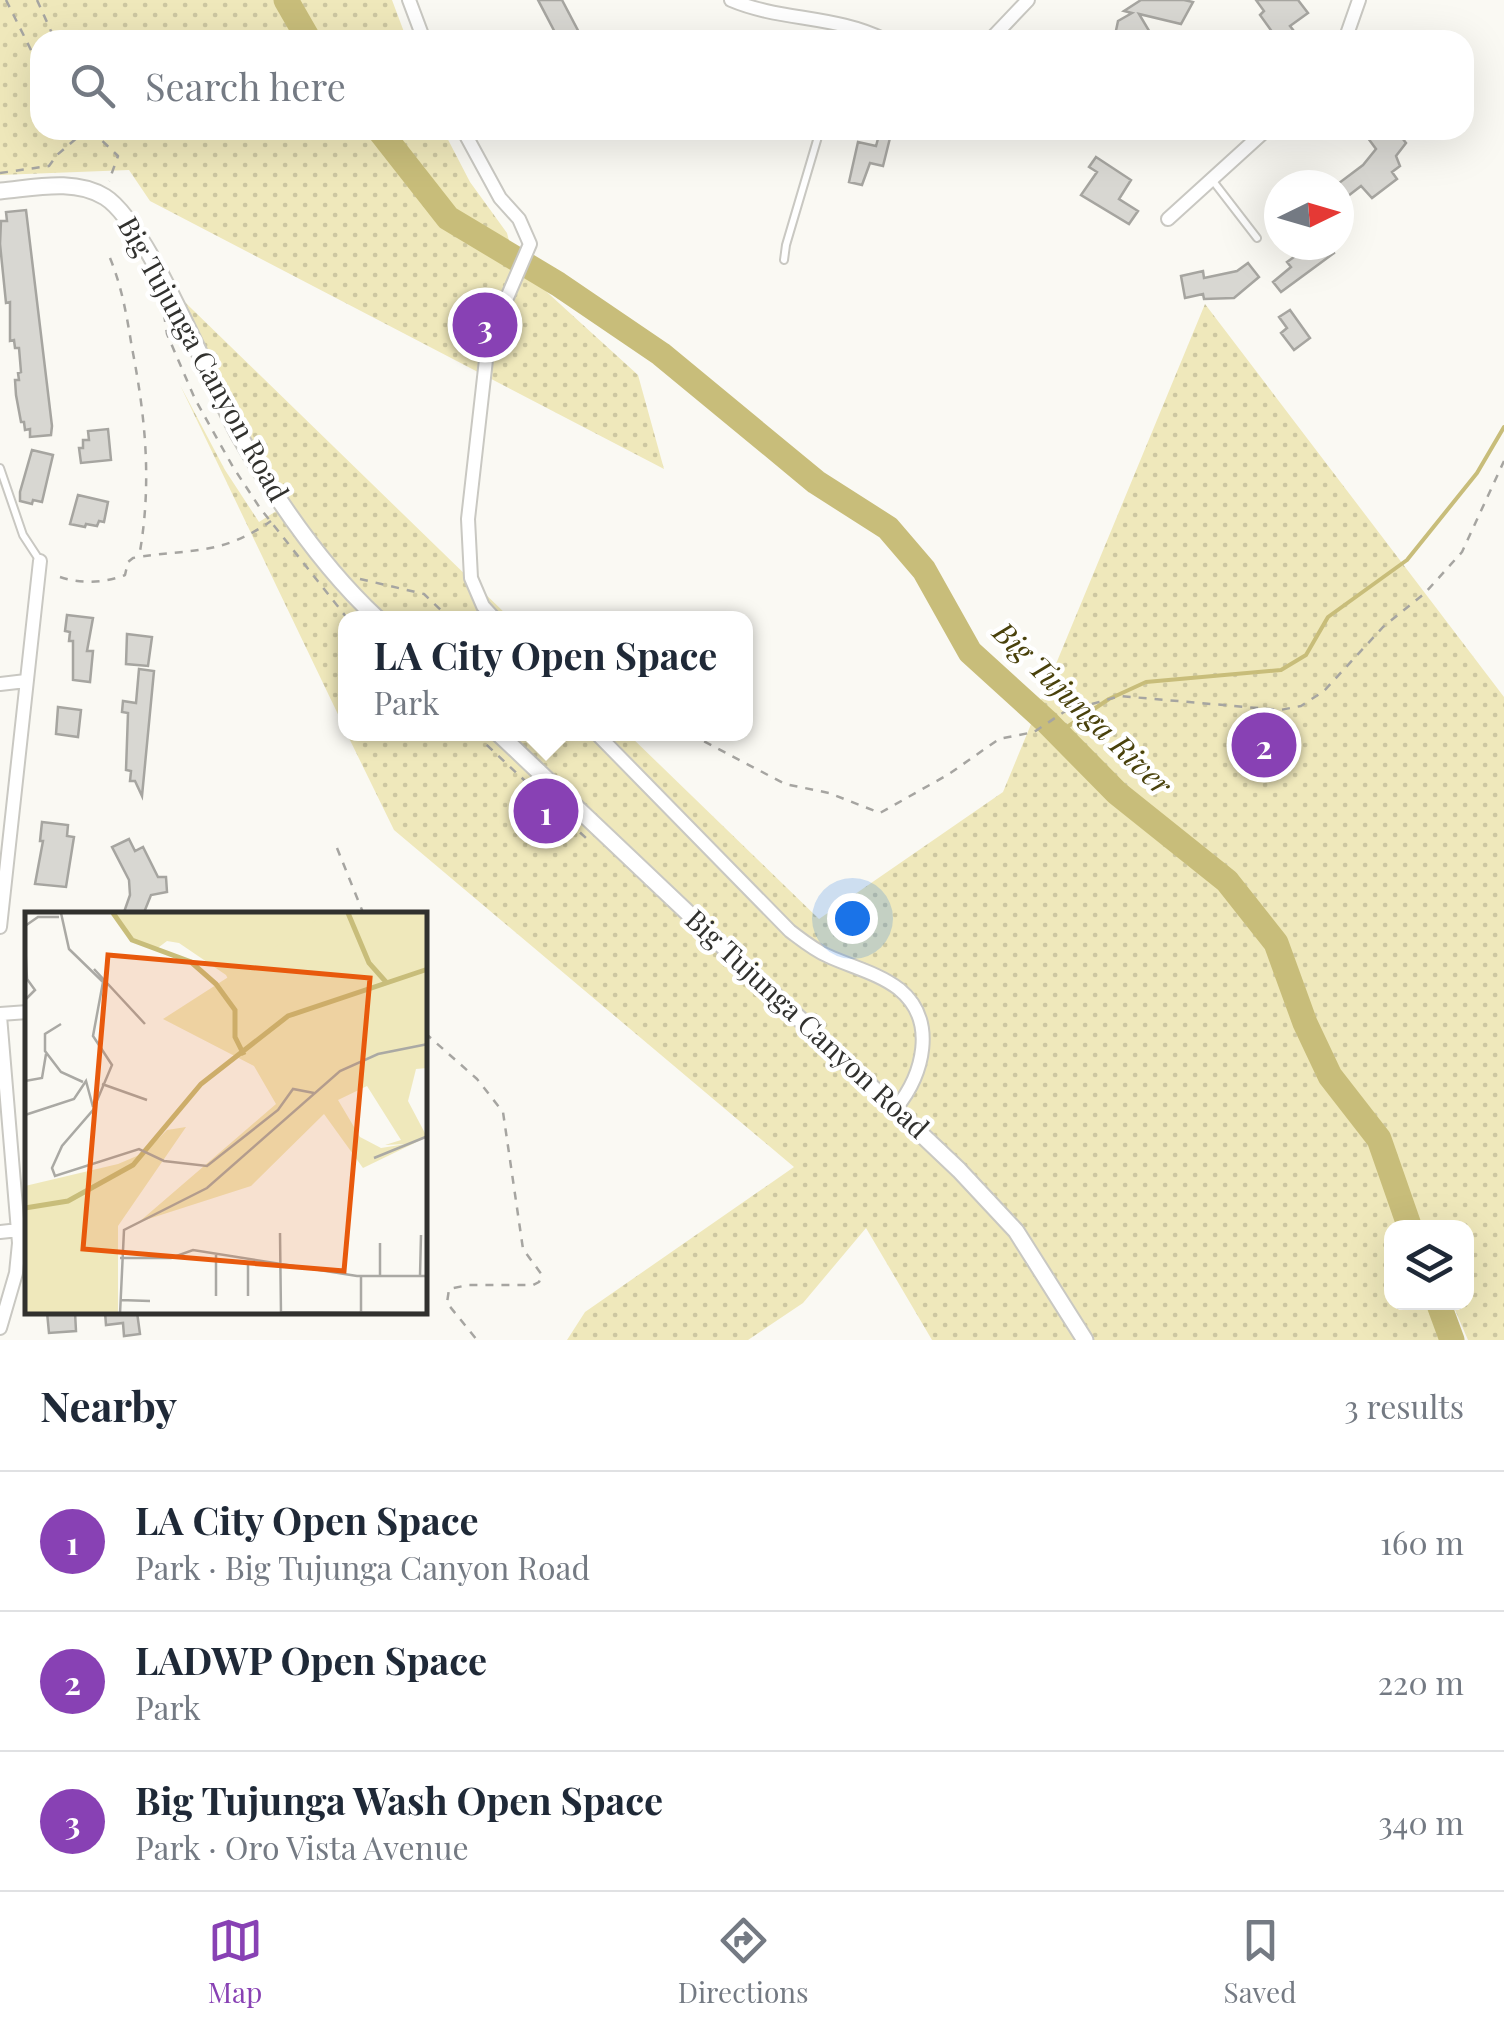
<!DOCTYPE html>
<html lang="en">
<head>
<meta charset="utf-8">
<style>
  body { margin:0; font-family:"Playfair Display",serif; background:#f6f6f7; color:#1f2937 }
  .controls { position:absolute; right:30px; bottom:30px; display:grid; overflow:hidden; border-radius:20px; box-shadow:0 10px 40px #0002 }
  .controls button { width:90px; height:90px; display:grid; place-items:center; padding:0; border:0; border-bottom:2px solid #e0e1e3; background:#fff; color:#1f2937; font:50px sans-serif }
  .compass { position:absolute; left:1264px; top:170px; width:90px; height:90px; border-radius:50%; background:#fff; box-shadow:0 10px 40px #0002; rotate:85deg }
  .you { position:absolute; left:852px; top:918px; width:35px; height:35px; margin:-25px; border:8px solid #fff; border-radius:50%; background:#1a73e8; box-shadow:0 0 0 15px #1a73e833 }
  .badge { display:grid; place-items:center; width:65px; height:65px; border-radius:50%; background:#8841b4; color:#fff; font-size:32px; font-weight:700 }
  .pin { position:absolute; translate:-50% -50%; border:5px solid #fff; box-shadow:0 2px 10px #0006 }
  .popup { position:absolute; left:338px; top:611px; width:415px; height:130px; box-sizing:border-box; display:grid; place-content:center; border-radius:20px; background:#fff; filter:drop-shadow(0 2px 8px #0005); font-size:32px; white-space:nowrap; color:#747a83 }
  .popup b { font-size:38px; color:#1f2937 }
  .popup::after { content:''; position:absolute; left:50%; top:100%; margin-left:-20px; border:20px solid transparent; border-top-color:#fff }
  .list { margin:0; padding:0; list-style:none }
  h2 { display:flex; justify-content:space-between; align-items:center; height:130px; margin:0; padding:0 40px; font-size:42px }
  h2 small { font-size:32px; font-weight:400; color:#747a83 }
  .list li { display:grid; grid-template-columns:65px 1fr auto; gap:30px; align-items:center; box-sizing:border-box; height:140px; padding:0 40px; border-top:2px solid #e0e1e3 }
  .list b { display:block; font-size:38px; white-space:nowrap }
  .list p { margin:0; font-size:32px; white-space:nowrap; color:#747a83 }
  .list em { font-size:32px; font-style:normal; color:#747a83 }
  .icon { flex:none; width:55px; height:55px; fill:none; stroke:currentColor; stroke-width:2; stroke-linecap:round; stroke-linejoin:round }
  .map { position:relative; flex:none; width:1504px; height:1340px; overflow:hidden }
  .search { position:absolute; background:#fff; box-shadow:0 10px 40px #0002; left:30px; right:30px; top:30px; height:110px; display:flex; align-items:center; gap:25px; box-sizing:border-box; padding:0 35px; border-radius:30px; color:#747a83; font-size:38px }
  .sheet { height:550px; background:#fff }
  nav { display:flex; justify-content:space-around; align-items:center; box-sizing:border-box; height:140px; border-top:2px solid #e0e1e3; background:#fff; font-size:28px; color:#747a83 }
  nav a { display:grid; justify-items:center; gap:5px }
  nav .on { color:#8841b4 }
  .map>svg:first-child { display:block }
</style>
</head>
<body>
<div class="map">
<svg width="1504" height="1340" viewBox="0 0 1504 1340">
  <defs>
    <pattern id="park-dots" width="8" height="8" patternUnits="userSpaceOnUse" patternTransform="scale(2.5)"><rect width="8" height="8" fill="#efe8bb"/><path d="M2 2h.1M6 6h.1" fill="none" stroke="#cdc7a1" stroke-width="1.8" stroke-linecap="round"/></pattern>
  </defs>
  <rect width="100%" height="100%" fill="#faf9f3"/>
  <path fill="url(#park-dots)" d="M 0,0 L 392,0 L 407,40 L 40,40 L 40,130 L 443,130 L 470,182 L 507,233 L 513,257 L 511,269 L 527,274 L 638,375 L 664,469 L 150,201 L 129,170 L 0,175 Z
    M 158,276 L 510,618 L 346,618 L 346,731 L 180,385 L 225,470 L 259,522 L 281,508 Z
    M 1205,304 L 1504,697 L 1504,1340 L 1468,1340 L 1452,1303 L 1466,1302 L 1466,1228 L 1419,1227 L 1377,1130 L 1370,1132 L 1411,1227 L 1392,1228 L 1392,1302 L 1443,1303 L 1459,1340 L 932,1340 L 866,1228 L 803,1303 L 748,1340 L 567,1340 L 585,1312 L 794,1167 L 394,830 L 347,734 L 628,734 L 819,919 L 1003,792 Z"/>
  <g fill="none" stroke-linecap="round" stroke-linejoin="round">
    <path stroke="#c8bd7a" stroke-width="4" d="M 1058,733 L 1109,699 L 1146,682 L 1281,670 L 1306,655 L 1328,617 L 1407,560 L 1477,473 L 1504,427"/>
    <path stroke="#c8bd7a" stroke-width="25" d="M 286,0 L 309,40
      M 379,130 L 448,218 L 558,284 L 661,354 L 816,482 L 888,528 L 924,570 L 970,652 L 1047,722 L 1117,793 L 1227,881 L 1276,943 L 1305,1023 L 1330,1076 L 1379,1139 L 1410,1228
      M 1438,1302 L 1452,1340"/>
  </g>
  <path fill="#d8d7d2" stroke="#a6a5a0" stroke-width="2.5" d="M 538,0 L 562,0 L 583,40 L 559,40 Z
    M 1141,0 L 1184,0 L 1193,2 L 1181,24 L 1139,14 L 1151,34 L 1141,40 L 1114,40 L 1118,21 L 1132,13 L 1124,11 Z
    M 1256,0 L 1298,0 L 1308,13 L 1290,26 L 1301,40 L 1278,40 L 1260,15 L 1264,11 Z
    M 1362,130 L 1396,130 L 1406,143 L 1396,156 L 1400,166 L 1392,172 L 1397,179 L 1372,198 L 1361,186 L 1339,203 L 1339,183 L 1363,165 L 1376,149 Z
    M 879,135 L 890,138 L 883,166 L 870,163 L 862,185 L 849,182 L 858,142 L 876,146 Z
    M 1096,157 L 1131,180 L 1119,199 L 1138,211 L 1129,224 L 1081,195 L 1097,172 L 1089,167 Z
    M 26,210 L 52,426 L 51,435 L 30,437 L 30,429 L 25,430 L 24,422 L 21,422 L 16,395 L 15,380 L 19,380 L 18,373 L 21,372 L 19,348 L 15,348 L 14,340 L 10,341 L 10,302 L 6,303 L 0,244 L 1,221 L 7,221 L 6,212 Z
    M 1317,245 L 1330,245 L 1334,253 L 1281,292 L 1273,282 L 1291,267 L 1287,262 L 1305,249 L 1307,252 Z
    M 1248,263 L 1259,277 L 1234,298 L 1204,299 L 1203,294 L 1185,298 L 1181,276 L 1203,271 L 1204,278 L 1237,271 Z
    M 1290,310 L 1310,338 L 1294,350 L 1281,333 L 1287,328 L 1279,317 Z
    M 108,429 L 111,460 L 81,463 L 79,448 L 83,448 L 83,440 L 89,440 L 88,431 Z
    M 32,450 L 53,455 L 42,502 L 33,500 L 32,504 L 20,501 L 20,492 Z
    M 78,495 L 108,502 L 104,522 L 99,521 L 97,526 L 86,524 L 85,527 L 70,524 Z
    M 67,615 L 93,618 L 87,651 L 93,651 L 90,682 L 73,680 L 73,641 L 69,641 L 70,632 L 65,631 Z
    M 127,634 L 152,637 L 148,666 L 126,664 Z
    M 139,669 L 154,671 L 142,796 L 135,781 L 130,781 L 131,771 L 126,770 L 128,713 L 122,712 L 123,701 L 136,703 Z
    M 58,707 L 81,710 L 78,737 L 56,734 Z
    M 42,822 L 68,825 L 67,836 L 74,837 L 66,887 L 35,884 L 43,841 L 40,841 Z
    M 129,839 L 135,851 L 143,847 L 158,877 L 166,877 L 167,892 L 151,895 L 143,915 L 123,915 L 130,895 L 129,880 L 112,847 Z
    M 47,1312 L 75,1312 L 76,1331 L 49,1333 Z
    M 105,1312 L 137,1312 L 140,1334 L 124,1336 L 123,1323 L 106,1325 Z"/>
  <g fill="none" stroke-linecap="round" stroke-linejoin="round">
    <defs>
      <path id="service" d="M 841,40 L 844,26
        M 1213,181 L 1257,238
        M 784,260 L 786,245 L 820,130
        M 0,468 L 23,535 L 40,561"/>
      <path id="minor" d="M 409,0 L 424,40
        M 731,0 C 780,21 836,15 885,40
        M 990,40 L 1028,0
        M 1345,40 L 1359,0
        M 463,130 L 500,198 L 519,219 L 530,244 L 488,342 L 468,519 L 471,578 L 483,606 L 494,618
        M 1168,219 L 1266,130
        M 0,684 L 26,681
        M 597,734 L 790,931 C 802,940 814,950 828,956 C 852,967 878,973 899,989 C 938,1021 923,1075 896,1108
        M 0,927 L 40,561
        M 0,1014 L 28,1012
        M 0,1016 L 19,1243 L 16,1273 L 0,1328
        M 0,1232 L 19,1230"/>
      <path id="tertiary" d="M 0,191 C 34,188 74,178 105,197 C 148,224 210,383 239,435 C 277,501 322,567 377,618
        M 499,734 L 959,1170 L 1016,1231 L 1085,1340"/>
    </defs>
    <use href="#service" stroke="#c9c8c2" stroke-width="10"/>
    <use href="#minor" stroke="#c9c8c2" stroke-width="16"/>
    <use href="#tertiary" stroke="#c9c8c2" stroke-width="19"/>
    <path stroke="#a6a5a1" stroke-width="2.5" stroke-dasharray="8 8" stroke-linecap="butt" d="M 6,0 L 40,68
      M 37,0 L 55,40
      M 91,130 L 118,156 L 109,181
      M 0,173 L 49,166 L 57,155 L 86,130
      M 110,258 C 122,287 127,317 132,348 C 146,419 152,486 139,557
      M 164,314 L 167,334 L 195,399 L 233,467 L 260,508 L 347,618
      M 60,577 C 81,584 105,583 125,575 L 128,562 L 133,558 C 190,548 219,557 271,521
      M 360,579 L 424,594 L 444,613 L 455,618
      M 475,734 L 587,839
      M 690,734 L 785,784 L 829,793 L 880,813 L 949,774 L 999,739 L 1034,732 L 1064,712 L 1120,696 L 1280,710 L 1301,706 L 1324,691 L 1383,627 L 1425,593 L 1462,552 L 1504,461
      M 337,848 L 364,915
      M 425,1033 L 477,1079 L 503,1112 L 523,1249 L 542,1275 L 539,1282 L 533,1285 L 468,1285 L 449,1289 L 447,1303 L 477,1340"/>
    <use href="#service" stroke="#fff" stroke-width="6"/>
    <use href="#minor" stroke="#fff" stroke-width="12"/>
    <use href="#tertiary" stroke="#fff" stroke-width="15"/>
  </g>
  <g text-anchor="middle" stroke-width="9" stroke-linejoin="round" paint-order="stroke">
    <g font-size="28" fill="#31312e" stroke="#fff">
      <text transform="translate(203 359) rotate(61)" y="10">Big Tujunga Canyon Road</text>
      <text transform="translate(807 1024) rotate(43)" y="10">Big Tujunga Canyon Road</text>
    </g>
    <g font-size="30" font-style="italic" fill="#49410b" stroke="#fff">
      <text transform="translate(1082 709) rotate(44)" y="10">Big Tujunga River</text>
    </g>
  </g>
  <g transform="translate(25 912)">
    <rect width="402" height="402" fill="#faf9f3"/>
    <path d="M 88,1 L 402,1 L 402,41 L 210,81 L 201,63 L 154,31 L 142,29 L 130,38 L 105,28 Z" fill="#efe8bb"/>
    <path d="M 303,1 L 402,1 L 402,156 L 391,157 L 383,189 L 402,225 L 338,256 L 299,202 L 226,274 L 114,310 L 251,192 L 229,154 L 138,107 ZM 342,174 L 376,228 L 360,233 L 381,232 L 356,236 L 335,225 L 313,188 ZM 161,215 L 93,314 L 93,401 L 0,402 L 0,274 L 93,252 L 119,241 L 142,218 Z" fill="#efe8bb" fill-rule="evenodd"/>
    <path fill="none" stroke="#c8bd7a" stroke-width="5" d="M 88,1 L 107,28 L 166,50 L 191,72 L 210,98 L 210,125 L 219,143M 323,1 L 344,51 L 361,70M 0,296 L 43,289 L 108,253 L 176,172 L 263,104 L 403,57"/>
    <path fill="none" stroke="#aaa9a4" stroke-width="2.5" d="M 36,1 L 44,37 L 78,70 L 68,124 L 87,153 L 68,198 L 37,234 L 27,256 L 30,264 L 114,237 L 139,249 L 182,254 L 253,198 L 268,177 L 289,181M 0,14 L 13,5 L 34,5M 0,29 L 2,67 L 10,78 L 0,88M 69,57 L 120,112M 36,112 L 20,122 L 20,139 L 36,160 L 58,170M 0,169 L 17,166 L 21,142M 77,172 L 122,188M 0,203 L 49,187 L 61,169 L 68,195M 349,246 L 403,224M 255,321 L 256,402M 355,331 L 355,364M 191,343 L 191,384M 95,346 L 146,346 L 168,338 L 332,364 L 403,364M 223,349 L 223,384M 395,364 L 396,323M 95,388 L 125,389M 256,400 L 403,401M 95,402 L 99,318 L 182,276 L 315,159 L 353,142 L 403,132M 336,402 L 336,365"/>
    <path fill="#e8590c" fill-opacity="0.15" stroke="#e8590c" stroke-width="5" d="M 83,43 L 345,66 L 319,359 L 58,337 Z"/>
    <rect width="402" height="402" fill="none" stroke="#31312e" stroke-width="5"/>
  </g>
</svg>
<div class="controls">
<button><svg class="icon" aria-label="layers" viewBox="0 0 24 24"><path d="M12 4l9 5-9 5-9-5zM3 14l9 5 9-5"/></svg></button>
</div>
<svg class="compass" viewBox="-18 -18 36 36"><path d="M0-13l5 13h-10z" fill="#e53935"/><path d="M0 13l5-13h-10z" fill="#747a83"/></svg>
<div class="you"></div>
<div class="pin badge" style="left:546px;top:811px">1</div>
<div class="popup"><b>LA City Open Space</b>Park</div>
<div class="pin badge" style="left:1264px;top:745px">2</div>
<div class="pin badge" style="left:485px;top:325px">3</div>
<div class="search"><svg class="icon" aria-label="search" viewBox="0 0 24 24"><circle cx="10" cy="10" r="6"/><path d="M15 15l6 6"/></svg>Search here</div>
</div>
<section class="sheet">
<h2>Nearby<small>3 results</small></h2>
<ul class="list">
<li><span class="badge">1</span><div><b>LA City Open Space</b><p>Park · Big Tujunga Canyon Road</p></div><em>160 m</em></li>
<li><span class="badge">2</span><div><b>LADWP Open Space</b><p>Park</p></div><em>220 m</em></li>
<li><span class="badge">3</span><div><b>Big Tujunga Wash Open Space</b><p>Park · Oro Vista Avenue</p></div><em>340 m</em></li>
</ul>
</section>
<nav>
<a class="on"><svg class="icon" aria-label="map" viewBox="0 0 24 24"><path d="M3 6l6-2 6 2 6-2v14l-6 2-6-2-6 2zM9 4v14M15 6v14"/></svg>Map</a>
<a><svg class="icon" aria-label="directions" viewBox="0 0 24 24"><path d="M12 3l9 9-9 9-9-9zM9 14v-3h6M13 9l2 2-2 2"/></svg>Directions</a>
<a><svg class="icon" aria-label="saved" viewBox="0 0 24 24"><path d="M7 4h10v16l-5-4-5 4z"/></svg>Saved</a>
</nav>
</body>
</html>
